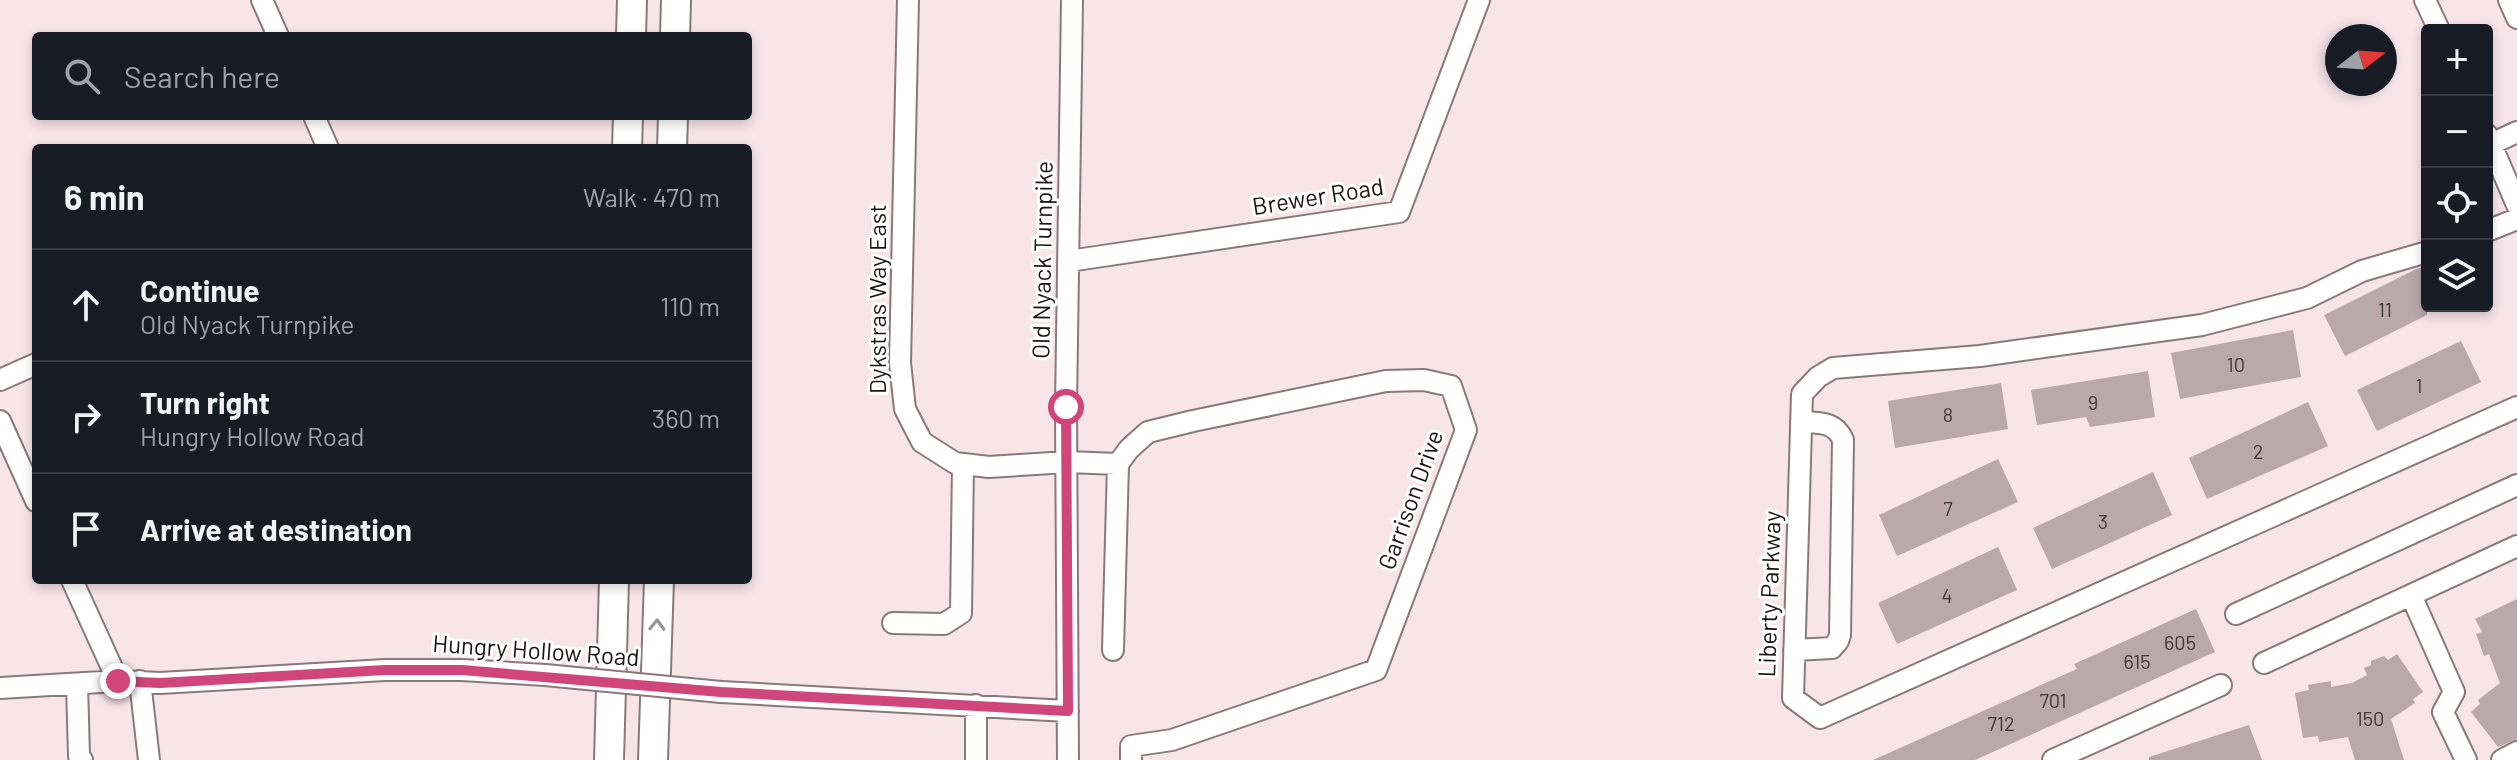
<!DOCTYPE html>
<html lang="en">
<head>
<meta charset="utf-8">
<style>
  body { margin:0; font-family:Barlow,sans-serif; background:#242831; color:#f1f3f6 }
  .controls { position:absolute; right:24px; top:24px; display:grid; overflow:hidden; border-radius:8px; box-shadow:0 4px 12px #0003 }
  .controls button { width:72px; height:72px; display:grid; place-items:center; padding:0; border:0; border-bottom:2px solid #363941; background:#171b24; color:#f1f3f6; font:40px sans-serif }
  .compass { position:absolute; left:2325px; top:24px; width:72px; height:72px; border-radius:50%; background:#171b24; box-shadow:0 4px 12px #0003; rotate:73deg }
  .stop { position:absolute; width:24px; height:24px; margin:-18px; border:6px solid #d0457a; border-radius:50%; background:#fff }
  .stop.end { background:#d0457a; border-color:#fff; box-shadow:0 2px 8px #0008 }
  .list { margin:0; padding:0; list-style:none }
  h2 { display:flex; justify-content:space-between; align-items:center; height:104px; margin:0; padding:0 32px; font-size:34px }
  h2 small { font-size:26px; font-weight:400; color:#9ea1a6 }
  .list li { display:grid; grid-template-columns:52px 1fr auto; gap:24px; align-items:center; box-sizing:border-box; height:112px; padding:0 32px; border-top:2px solid #363941 }
  .list b { display:block; font-size:30px; white-space:nowrap }
  .list p { margin:0; font-size:26px; white-space:nowrap; color:#9ea1a6 }
  .list em { font-size:26px; font-style:normal; color:#9ea1a6 }
  .icon { flex:none; width:44px; height:44px; fill:none; stroke:currentColor; stroke-width:2; stroke-linecap:round; stroke-linejoin:round }
  .map { position:relative; flex:none; width:2517px; height:760px; overflow:hidden }
  .search { position:absolute; background:#171b24; box-shadow:0 4px 12px #0003; left:32px; top:32px; width:720px; height:88px; display:flex; align-items:center; gap:20px; box-sizing:border-box; padding:0 28px; border-radius:8px; color:#9ea1a6; font-size:30px }
  .panel { position:absolute; background:#171b24; box-shadow:0 4px 12px #0003; left:32px; top:144px; width:720px; height:440px; border-radius:8px }
  .map>svg:first-child { display:block }
</style>
</head>
<body>
<div class="map">
<svg width="2517" height="760" viewBox="0 0 2517 760">
  <rect width="100%" height="100%" fill="#f7e5ea"/>
  <path fill="#b9a8ac" d="M 2427,266 L 2427,315 L 2345,356 L 2324,315 L 2416,269 Z
    M 2293,330 L 2301,377 L 2180,399 L 2171,353 Z
    M 2461,341 L 2481,382 L 2377,431 L 2357,390 Z
    M 2148,371 L 2155,417 L 2090,427 L 2086,417 L 2037,425 L 2031,390 Z
    M 2001,383 L 2008,429 L 1895,448 L 1888,401 Z
    M 2308,402 L 2328,446 L 2207,499 L 2189,458 Z
    M 1998,459 L 2018,502 L 1897,556 L 1879,515 Z
    M 2153,472 L 2172,515 L 2052,569 L 2033,528 Z
    M 1998,547 L 2017,590 L 1897,644 L 1878,603 Z
    M 2517,599 L 2517,739 L 2498,747 L 2471,712 L 2480,704 L 2478,700 L 2500,683 L 2489,654 L 2484,656 L 2476,634 L 2482,632 L 2475,619 Z
    M 2196,609 L 2215,652 L 1975,760 L 1873,760 L 2077,669 L 2074,664 Z
    M 2397,654 L 2423,692 L 2413,699 L 2415,703 L 2391,719 L 2404,760 L 2355,760 L 2348,737 L 2319,742 L 2318,736 L 2303,738 L 2295,693 L 2309,690 L 2308,685 L 2331,681 L 2331,687 L 2352,683 L 2367,675 L 2364,668 L 2371,665 L 2371,661 L 2384,656 L 2388,660 Z
    M 2249,725 L 2262,760 L 2149,760 L 2149,757 Z"/>
  <g fill="none" stroke-linecap="round" stroke-linejoin="round">
    <defs>
      <path id="minor" d="M 262,0 L 278,36
        M 908,0 L 900,363 L 905,409 L 922,442 L 955,463 L 989,467 L 1067,462 L 1118,464
        M 2425,0 L 2439,30
        M 2509,0 L 2517,18
        M 314,116 L 328,148
        M 2487,135 L 2517,205
        M 2491,144 L 2517,132
        M 2487,231 L 2517,219
        M 2427,252 L 2362,271 L 2307,298 L 2202,325 L 1980,356 L 1833,368 L 1818,377 L 1802,394 L 1793,698 L 1820,718 L 2517,407
        M 1069,261 L 1399,212 L 1479,0
        M 0,380 L 36,364
        M 0,421 L 36,501
        M 72,580 L 118,681
        M 2411,595 L 2454,692 L 2443,712 L 2466,760
        M 2236,614 L 2517,485
        M 893,623 L 944,624 L 961,613 L 963,464
        M 1113,650 L 1118,464 L 1129,449 L 1148,432 L 1193,421 L 1386,381 L 1424,380 L 1451,386 L 1466,430 L 1376,670 L 1172,740 L 1131,746 L 1131,760
        M 1794,650 L 1832,648 L 1838,641 L 1840,635 L 1843,440 C 1835,421 1819,423 1801,422
        M 2264,663 L 2517,546
        M 140,681 L 149,760
        M 77,684 L 79,756 L 82,760
        M 0,688 L 118,681 L 160,683 L 385,670 L 462,670 L 545,675
        M 721,692 L 1068,711
        M 976,705 L 976,760
        M 1068,760 L 1066,407 L 1072,0
        M 2053,760 L 2221,685
        M 2502,760 L 2517,752"/>
      <path id="highway" d="M 631,36 L 632,0
        M 675,36 L 676,0
        M 627,148 L 628,116
        M 672,148 L 673,116
        M 609,760 L 614,580
        M 653,760 L 659,580"/>
    </defs>
    <use href="#minor" stroke="#89797d" stroke-width="24"/>
    <use href="#highway" stroke="#89797d" stroke-width="32"/>
    <use href="#minor" stroke="#fff" stroke-width="20"/>
    <use href="#highway" stroke="#fff" stroke-width="28"/>
    <defs>
      <path id="minor-bridge" d="M 545,675 L 721,692"/>
    </defs>
    <use href="#minor-bridge" stroke="#89797d" stroke-width="24" stroke-linecap="butt"/>
    <use href="#minor-bridge" stroke="#fff" stroke-width="20"/>
  </g>
  <defs><path id="oneway-chevron" d="M-2-3.5L2.5 0L-2 3.5" fill="none" stroke-width="1.6" stroke-linecap="round" stroke-linejoin="round" transform="scale(2)"/></defs>
  <use stroke="#989595" href="#oneway-chevron" transform="translate(657 625) rotate(-88)"/>
  <g fill="none" stroke-linecap="round" stroke-linejoin="round">
    <path stroke="#d0457a" stroke-width="10" d="M 118,681 L 160,683 L 385,670 L 462,670 L 721,692 L 1068,711 L 1066,407"/>
  </g>
  <g text-anchor="middle" stroke-width="6" stroke-linejoin="round" paint-order="stroke">
    <g font-size="20" fill="#41383a">
      <text x="2385" y="317">11</text>
      <text x="2236" y="372">10</text>
      <text x="2419" y="393">1</text>
      <text x="2093" y="410">9</text>
      <text x="1948" y="422">8</text>
      <text x="2258" y="459">2</text>
      <text x="1948" y="516">7</text>
      <text x="2103" y="529">3</text>
      <text x="1947" y="603">4</text>
      <text x="2180" y="650">605</text>
      <text x="2137" y="669">615</text>
      <text x="2053" y="708">701</text>
      <text x="2370" y="726">150</text>
      <text x="2001" y="731">712</text>
    </g>
    <g font-size="24" fill="#191314" stroke="#fff">
      <text transform="translate(1318 197) rotate(-9)" y="8">Brewer Road</text>
      <text transform="translate(1043 260) rotate(-89)" y="8">Old Nyack Turnpike</text>
      <text transform="translate(878 299) rotate(-90)" y="8">Dykstras Way East</text>
      <text transform="translate(1411 500) rotate(-70)" y="8">Garrison Drive</text>
      <text transform="translate(1770 594) rotate(-88)" y="8">Liberty Parkway</text>
      <text transform="translate(536 651) rotate(4)" y="8">Hungry Hollow Road</text>
    </g>
  </g>
</svg>
<div class="controls">
<button>+</button>
<button>−</button>
<button><svg class="icon" aria-label="locate" viewBox="0 0 24 24"><circle cx="12" cy="12" r="6"/><path d="M12 2v4M12 18v4M2 12h4M18 12h4"/></svg></button>
<button><svg class="icon" aria-label="layers" viewBox="0 0 24 24"><path d="M12 4l9 5-9 5-9-5zM3 14l9 5 9-5"/></svg></button>
</div>
<svg class="compass" viewBox="-18 -18 36 36"><path d="M0-13l5 13h-10z" fill="#e53935"/><path d="M0 13l5-13h-10z" fill="#9ea1a6"/></svg>
<div class="stop" style="left:1066px;top:407px"></div>
<div class="stop end" style="left:118px;top:681px"></div>
<div class="search"><svg class="icon" aria-label="search" viewBox="0 0 24 24"><circle cx="10" cy="10" r="6"/><path d="M15 15l6 6"/></svg>Search here</div>
<section class="panel">
<h2>6 min<small>Walk · 470 m</small></h2>
<ul class="list">
<li><svg class="icon" aria-label="ahead" viewBox="0 0 24 24"><path d="M12 20V5M6 11l6-6 6 6"/></svg><div><b>Continue</b><p>Old Nyack Turnpike</p></div><em>110 m</em></li>
<li><svg class="icon" aria-label="right" viewBox="0 0 24 24"><path d="M7 20v-9h11M14 6l5 5-5 5"/></svg><div><b>Turn right</b><p>Hungry Hollow Road</p></div><em>360 m</em></li>
<li><svg class="icon" aria-label="arrive" viewBox="0 0 24 24"><path d="M6 21V4h12l-3 4 3 4H6"/></svg><div><b>Arrive at destination</b></div></li>
</ul>
</section>
</div>
</body>
</html>
